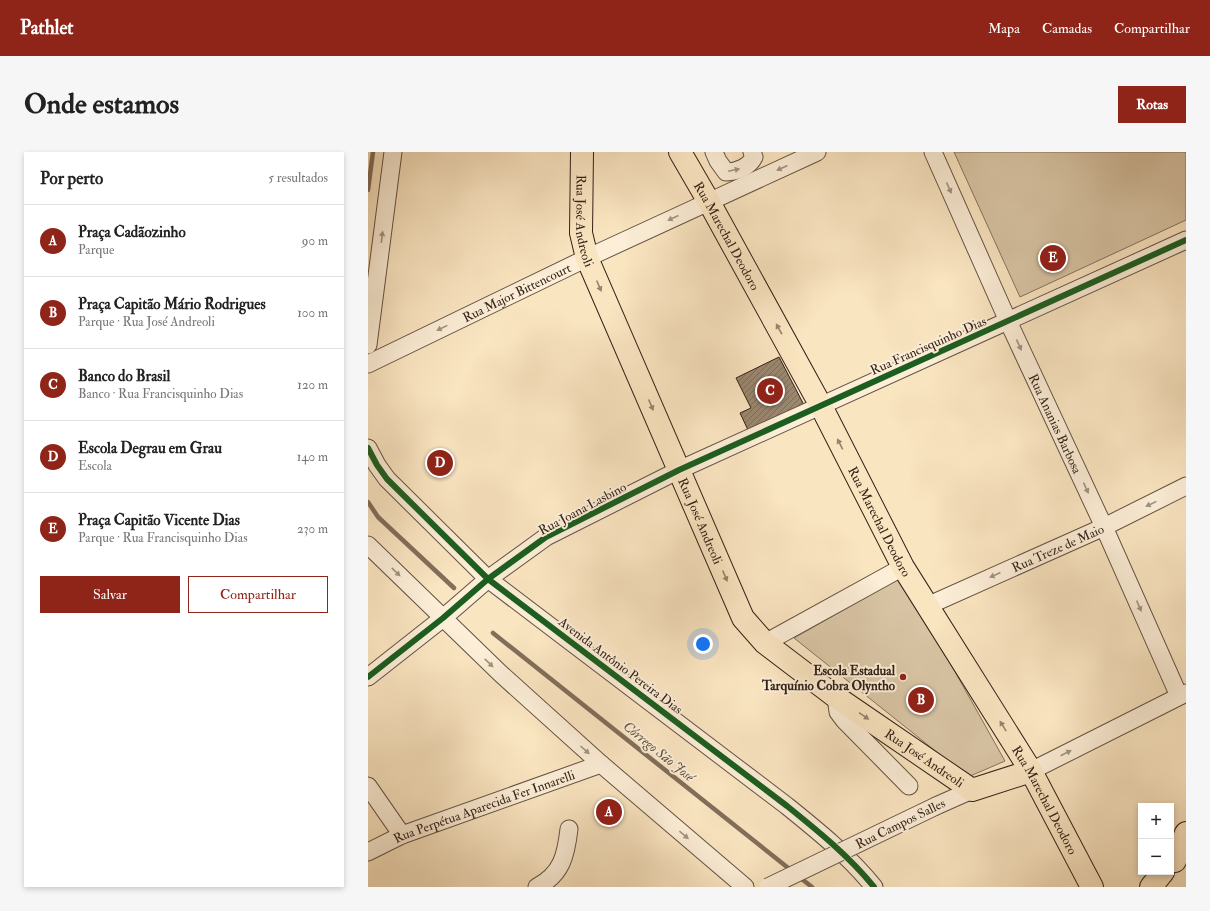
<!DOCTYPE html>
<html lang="pt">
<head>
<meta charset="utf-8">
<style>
  body { margin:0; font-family:"IM FELL Double Pica",serif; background:#f6f6f6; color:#222 }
  .controls { position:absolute; right:12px; bottom:12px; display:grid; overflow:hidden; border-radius:0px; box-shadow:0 2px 6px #0003 }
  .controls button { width:36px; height:36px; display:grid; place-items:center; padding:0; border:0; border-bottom:1px solid #e0e0e0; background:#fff; color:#222; font:20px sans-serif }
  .you { position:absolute; left:335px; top:492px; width:14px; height:14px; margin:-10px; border:3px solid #fff; border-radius:50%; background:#1a73e8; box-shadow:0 0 0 6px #1a73e833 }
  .badge { display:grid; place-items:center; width:26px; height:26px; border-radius:50%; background:#8f2418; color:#fff; font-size:13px; font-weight:700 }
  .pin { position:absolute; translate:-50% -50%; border:2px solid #fff; box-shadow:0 1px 4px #0006 }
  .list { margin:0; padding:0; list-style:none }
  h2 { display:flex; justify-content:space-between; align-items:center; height:52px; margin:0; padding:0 16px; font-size:17px }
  h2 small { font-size:13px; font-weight:400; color:#767676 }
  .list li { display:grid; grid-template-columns:26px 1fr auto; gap:12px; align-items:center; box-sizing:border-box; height:72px; padding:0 16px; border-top:1px solid #e0e0e0 }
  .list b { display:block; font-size:15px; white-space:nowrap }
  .list p { margin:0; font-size:13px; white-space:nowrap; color:#767676 }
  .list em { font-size:13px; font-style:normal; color:#767676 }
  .actions { display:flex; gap:8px; padding:12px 16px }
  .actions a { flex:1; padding:9px 0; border:1px solid #8f2418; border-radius:0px; text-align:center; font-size:14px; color:#8f2418 }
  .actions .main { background:#8f2418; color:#fff }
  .map { position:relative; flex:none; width:818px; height:735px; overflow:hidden; border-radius:0px }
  header { display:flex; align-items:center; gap:24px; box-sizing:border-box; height:56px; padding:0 20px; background:#8f2418; color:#fff }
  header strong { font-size:19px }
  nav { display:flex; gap:22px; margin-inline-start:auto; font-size:14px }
  .intro { display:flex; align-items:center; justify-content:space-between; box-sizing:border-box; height:96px; padding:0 24px }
  h1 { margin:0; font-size:28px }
  .button { padding:10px 18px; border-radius:0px; background:#8f2418; color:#fff; font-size:14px; font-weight:700 }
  main { display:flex; gap:24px; padding:0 24px }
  aside { flex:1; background:#fff; border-radius:0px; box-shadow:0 2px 6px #0003 }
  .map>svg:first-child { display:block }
</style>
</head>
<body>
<header>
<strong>Pathlet</strong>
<nav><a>Mapa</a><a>Camadas</a><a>Compartilhar</a></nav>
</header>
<div class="intro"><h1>Onde estamos</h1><a class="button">Rotas</a></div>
<main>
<aside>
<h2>Por perto<small>5 resultados</small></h2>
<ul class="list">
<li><span class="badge">A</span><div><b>Praça Cadãozinho</b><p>Parque</p></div><em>90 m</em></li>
<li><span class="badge">B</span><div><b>Praça Capitão Mário Rodrigues</b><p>Parque · Rua José Andreoli</p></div><em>100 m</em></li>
<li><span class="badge">C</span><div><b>Banco do Brasil</b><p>Banco · Rua Francisquinho Dias</p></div><em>120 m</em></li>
<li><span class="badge">D</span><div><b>Escola Degrau em Grau</b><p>Escola</p></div><em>140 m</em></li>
<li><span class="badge">E</span><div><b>Praça Capitão Vicente Dias</b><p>Parque · Rua Francisquinho Dias</p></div><em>230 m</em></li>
</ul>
<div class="actions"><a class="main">Salvar</a><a>Compartilhar</a></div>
</aside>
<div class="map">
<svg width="818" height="735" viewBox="0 0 818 735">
  <defs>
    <pattern id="building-hatch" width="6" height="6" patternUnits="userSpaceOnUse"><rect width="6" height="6" fill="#9a8770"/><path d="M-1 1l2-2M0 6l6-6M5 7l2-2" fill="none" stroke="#7e6e5b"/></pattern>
  </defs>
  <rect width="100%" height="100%" fill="#fae5c1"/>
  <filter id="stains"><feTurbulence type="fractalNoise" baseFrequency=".005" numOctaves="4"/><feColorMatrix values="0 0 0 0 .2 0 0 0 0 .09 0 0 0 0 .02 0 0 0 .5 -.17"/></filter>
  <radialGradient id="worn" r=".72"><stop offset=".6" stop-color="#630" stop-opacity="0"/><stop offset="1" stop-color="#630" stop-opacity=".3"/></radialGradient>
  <path fill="#d8c4a4" stroke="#85725e" d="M 586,0 L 818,0 L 818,68 L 652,145 Z
    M 534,425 L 637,609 L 600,625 L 426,486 Z"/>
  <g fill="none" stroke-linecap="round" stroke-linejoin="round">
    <path stroke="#816e5b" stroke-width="4.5" d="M 0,38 L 5,0
      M 0,350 L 10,365 L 86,436
      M 125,481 L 424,719
      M 430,724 L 444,735"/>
  </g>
  <path fill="url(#building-hatch)" stroke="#322118" d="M 411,205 L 436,253 L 380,278 L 372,261 L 383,256 L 368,226 Z"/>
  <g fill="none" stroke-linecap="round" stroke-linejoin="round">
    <defs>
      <g id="minor">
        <path d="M 346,0 L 350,9 L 358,20 C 369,20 381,15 386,5 L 384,0"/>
        <path id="s1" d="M 565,0 L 640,169 L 736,375 L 811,544"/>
        <path d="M 0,193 L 25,0"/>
        <path id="s2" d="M 0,212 L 219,106 L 449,0"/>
        <path d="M 0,296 L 9,313 L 19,327 L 120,427 L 419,654 C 450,679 481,704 506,735"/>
        <path d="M 0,393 L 133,522 L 233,612 L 377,735"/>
        <path id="s3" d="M 559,454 L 736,375 L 818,334"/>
        <path d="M 397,491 L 535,415"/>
        <path d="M 0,525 L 75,466 L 120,427 L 178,385 L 311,318 L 818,88"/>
        <path d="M 468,545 L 470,560 L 476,568 L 541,634"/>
        <path d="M 663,619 L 818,541"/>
        <path d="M 0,634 L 34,683"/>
        <path d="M 568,654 L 604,638"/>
        <path id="s4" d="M 0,700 L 34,683 L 233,612"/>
        <path d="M 169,735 C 194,722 198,703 201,677"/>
      </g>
      <g id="major">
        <path id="s5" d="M 214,0 L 213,81 L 219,106 L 375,466 L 397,491 L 468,545 L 604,638 L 663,619"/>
        <path id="s6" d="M 312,0 L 341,50 L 453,254 L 535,415 L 663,619 L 724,735"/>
        <path d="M 807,709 L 818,681"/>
        <path d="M 783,735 L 795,720"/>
      </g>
    </defs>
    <use href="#minor" stroke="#645242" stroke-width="19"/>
    <use href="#major" stroke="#322118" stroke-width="24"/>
    <use href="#minor" stroke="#fceed7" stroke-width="17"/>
    <use href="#major" stroke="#fae5c1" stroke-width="22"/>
    <defs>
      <path id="minor-bridge" d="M 400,735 L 568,654"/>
    </defs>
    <use href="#minor-bridge" stroke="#645242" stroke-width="19" stroke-linecap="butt"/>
    <use href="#minor-bridge" stroke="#fceed7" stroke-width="17"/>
    <defs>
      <path id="cycleway" d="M 0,296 L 9,313 L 19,327 L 120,427 L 419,654 C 450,679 481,704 506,735
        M 0,525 L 75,466 L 120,427 L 178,385 L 311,318 L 818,88"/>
    </defs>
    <use href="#cycleway" stroke="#fceed7" stroke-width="8"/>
    <use href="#cycleway" stroke="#1b5e20" stroke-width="6"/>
  </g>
  <defs><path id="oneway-solid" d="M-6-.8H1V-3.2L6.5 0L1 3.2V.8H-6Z"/></defs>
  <g fill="#a19281">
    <use href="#oneway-solid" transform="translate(414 16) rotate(155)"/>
    <use href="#oneway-solid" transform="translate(366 18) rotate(-12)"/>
    <use href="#oneway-solid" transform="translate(581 36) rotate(66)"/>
    <use href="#oneway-solid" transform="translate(305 66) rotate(155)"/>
    <use href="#oneway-solid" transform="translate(14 85) rotate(-83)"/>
    <use href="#oneway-solid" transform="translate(74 176) rotate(154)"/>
    <use href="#oneway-solid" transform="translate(651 193) rotate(65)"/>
    <use href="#oneway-solid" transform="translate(718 336) rotate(65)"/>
    <use href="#oneway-solid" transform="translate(783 352) rotate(154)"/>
    <use href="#oneway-solid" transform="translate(28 420) rotate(44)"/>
    <use href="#oneway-solid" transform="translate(627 423) rotate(156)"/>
    <use href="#oneway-solid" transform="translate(771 454) rotate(66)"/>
    <use href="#oneway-solid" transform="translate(121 511) rotate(44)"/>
    <use href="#oneway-solid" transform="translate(217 598) rotate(42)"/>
    <use href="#oneway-solid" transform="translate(698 601) rotate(-27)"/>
    <use href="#oneway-solid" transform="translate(316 683) rotate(40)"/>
  </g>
  <g fill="#96836c">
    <use href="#oneway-solid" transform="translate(231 134) rotate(67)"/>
    <use href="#oneway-solid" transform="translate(411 177) rotate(-119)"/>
    <use href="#oneway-solid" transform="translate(283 253) rotate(67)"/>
    <use href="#oneway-solid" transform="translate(472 292) rotate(-117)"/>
    <use href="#oneway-solid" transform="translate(357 424) rotate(67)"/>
    <use href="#oneway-solid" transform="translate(496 564) rotate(34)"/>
    <use href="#oneway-solid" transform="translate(635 574) rotate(-122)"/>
  </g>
  <circle fill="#8f2418" stroke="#fceed7" stroke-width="1.5" cx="535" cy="525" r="4"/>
  <g text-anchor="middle" stroke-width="4" stroke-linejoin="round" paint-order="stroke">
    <g font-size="13" fill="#322118" stroke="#fceed7">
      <text dy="5" stroke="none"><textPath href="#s5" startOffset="69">Rua José Andreoli</textPath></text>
      <text dy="5" stroke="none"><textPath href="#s6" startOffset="96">Rua Marechal Deodoro</textPath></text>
      <text dy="5" stroke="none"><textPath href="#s2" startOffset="165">Rua Major Bittencourt</textPath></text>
      <text transform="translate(560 193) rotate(-24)" y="5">Rua Francisquinho Dias</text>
      <text dy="5" stroke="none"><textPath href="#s1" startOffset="298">Rua Ananias Barbosa</textPath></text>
      <text transform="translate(214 356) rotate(-28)" y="5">Rua Joana Lasbino</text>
      <text dy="5" stroke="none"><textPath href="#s5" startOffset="393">Rua José Andreoli</textPath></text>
      <text dy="5" stroke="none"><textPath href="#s6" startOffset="420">Rua Marechal Deodoro</textPath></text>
      <text dy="5" stroke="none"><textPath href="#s3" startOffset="143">Rua Treze de Maio</textPath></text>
      <text transform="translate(253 513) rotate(37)" y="5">Avenida Antônio Pereira Dias</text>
      <text dy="5" stroke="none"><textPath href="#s5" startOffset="729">Rua José Andreoli</textPath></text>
      <text dy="5" stroke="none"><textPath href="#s6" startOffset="744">Rua Marechal Deodoro</textPath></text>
      <text dy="5" stroke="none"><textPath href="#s4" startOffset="125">Rua Perpétua Aparecida Fer Innarelli</textPath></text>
      <text transform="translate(532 671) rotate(-26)" y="5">Rua Campos Salles</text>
    </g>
    <g font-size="13" font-weight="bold" fill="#322118" stroke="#fceed7" text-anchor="end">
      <text x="527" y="523">Escola Estadual<tspan x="527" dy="15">Tarquínio Cobra Olyntho</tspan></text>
    </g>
    <g font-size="14" font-style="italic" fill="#604e3f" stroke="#fceed7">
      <text transform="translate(291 599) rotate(39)" y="5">Córrego São José</text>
    </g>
  </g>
  <rect width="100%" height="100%" filter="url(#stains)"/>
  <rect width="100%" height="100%" fill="url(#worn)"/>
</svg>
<div class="controls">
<button>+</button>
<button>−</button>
</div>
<div class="you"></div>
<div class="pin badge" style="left:241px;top:660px">A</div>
<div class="pin badge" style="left:553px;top:548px">B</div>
<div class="pin badge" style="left:402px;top:239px">C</div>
<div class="pin badge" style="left:72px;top:311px">D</div>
<div class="pin badge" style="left:685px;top:106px">E</div>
</div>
</main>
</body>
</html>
